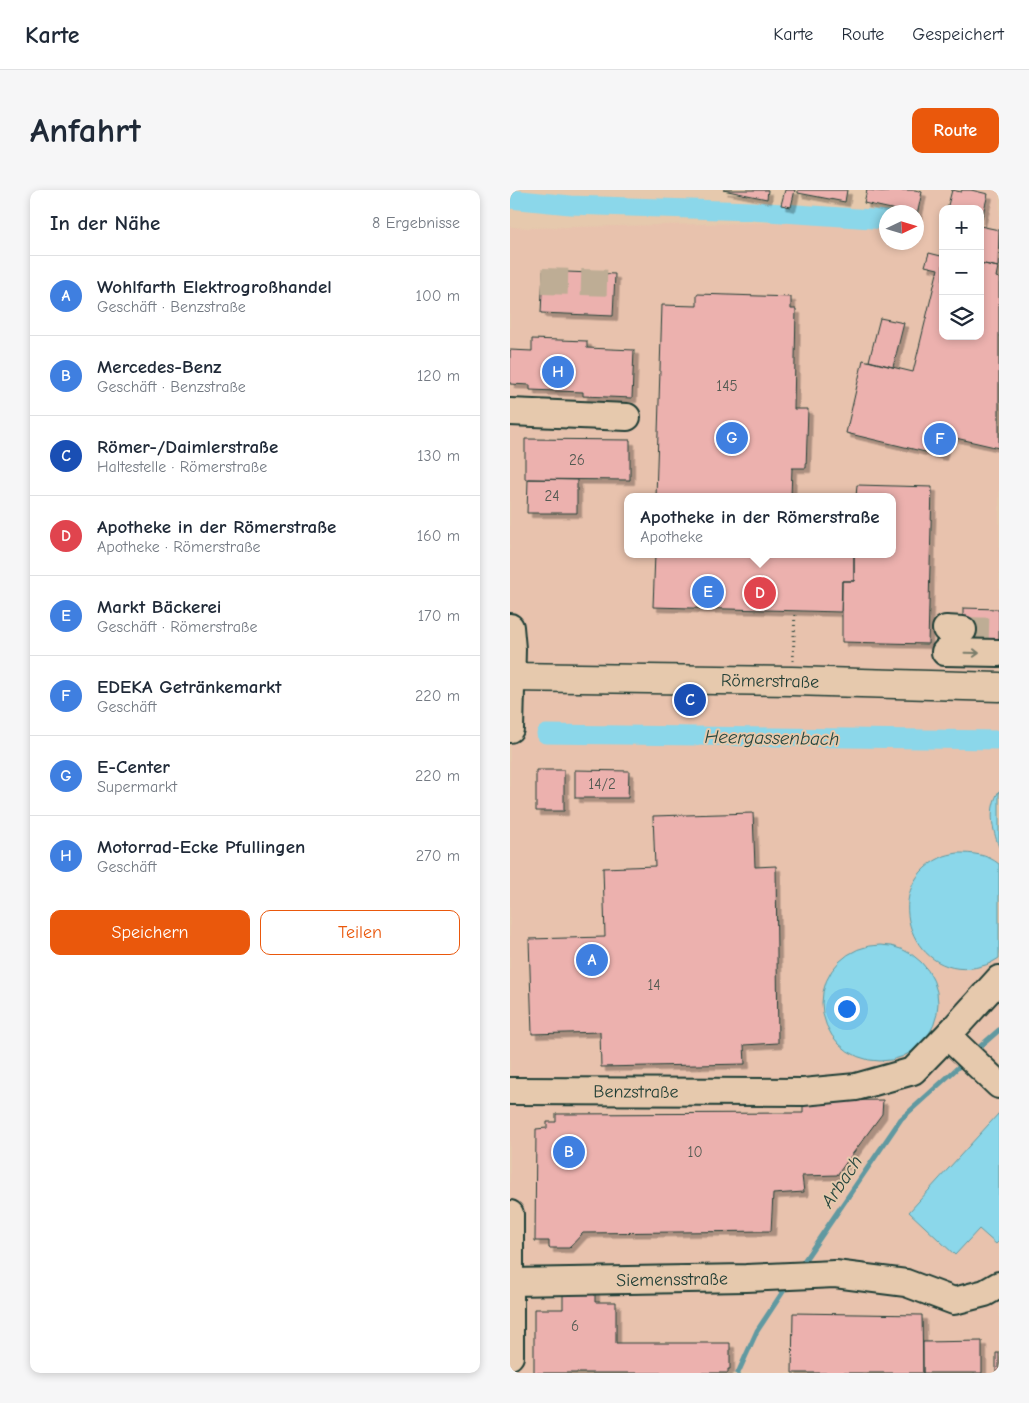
<!DOCTYPE html>
<html lang="de">
<head>
<meta charset="utf-8">
<style>
  body { margin:0; font-family:"Comic Neue",sans-serif; background:#f6f6f7; color:#1f2937 }
  .controls { position:absolute; right:15px; top:15px; display:grid; overflow:hidden; border-radius:10px; box-shadow:0 2px 8px #0003 }
  .controls button { width:45px; height:45px; display:grid; place-items:center; padding:0; border:0; border-bottom:1px solid #e0e1e3; background:#fff; color:#1f2937; font:25px sans-serif }
  .compass { position:absolute; left:369px; top:15px; width:45px; height:45px; border-radius:50%; background:#fff; box-shadow:0 2px 8px #0003; rotate:86deg }
  .you { position:absolute; left:336px; top:818px; width:18px; height:18px; margin:-12px; border:4px solid #fff; border-radius:50%; background:#1a73e8; box-shadow:0 0 0 8px #1a73e833 }
  .badge { display:grid; place-items:center; width:32px; height:32px; border-radius:50%; background:#ea580c; color:#fff; font-size:16px; font-weight:700 }
  .pin { position:absolute; translate:-50% -50%; border:2px solid #fff; box-shadow:0 1px 5px #0006 }
  .popup { position:absolute; left:114px; top:303px; width:272px; height:65px; box-sizing:border-box; display:grid; place-content:center; border-radius:10px; background:#fff; filter:drop-shadow(0 1px 4px #0005); font-size:16px; white-space:nowrap; color:#747a83 }
  .popup b { font-size:19px; color:#1f2937 }
  .popup::after { content:''; position:absolute; left:50%; top:100%; margin-left:-10px; border:10px solid transparent; border-top-color:#fff }
  .list { margin:0; padding:0; list-style:none }
  h2 { display:flex; justify-content:space-between; align-items:center; height:65px; margin:0; padding:0 20px; font-size:21px }
  h2 small { font-size:16px; font-weight:400; color:#747a83 }
  .list li { display:grid; grid-template-columns:32px 1fr auto; gap:15px; align-items:center; box-sizing:border-box; height:80px; padding:0 20px; border-top:1px solid #e0e1e3 }
  .list b { display:block; font-size:19px; white-space:nowrap }
  .list p { margin:0; font-size:16px; white-space:nowrap; color:#747a83 }
  .list em { font-size:16px; font-style:normal; color:#747a83 }
  .actions { display:flex; gap:10px; padding:15px 20px }
  .actions a { flex:1; padding:11px 0; border:1px solid #ea580c; border-radius:10px; text-align:center; font-size:18px; color:#ea580c }
  .actions .main { background:#ea580c; color:#fff }
  .icon { flex:none; width:28px; height:28px; fill:none; stroke:currentColor; stroke-width:2; stroke-linecap:round; stroke-linejoin:round }
  .map { position:relative; flex:none; width:489px; height:1183px; overflow:hidden; border-radius:10px }
  header { display:flex; align-items:center; gap:30px; box-sizing:border-box; height:70px; padding:0 25px; background:#fff; border-bottom:1px solid #e0e1e3 }
  header strong { font-size:24px }
  nav { display:flex; gap:28px; margin-inline-start:auto; font-size:18px }
  .intro { display:flex; align-items:center; justify-content:space-between; box-sizing:border-box; height:120px; padding:0 30px }
  h1 { margin:0; font-size:35px }
  .button { padding:12px 22px; border-radius:10px; background:#ea580c; color:#fff; font-size:18px; font-weight:700 }
  main { display:flex; gap:30px; padding:0 30px }
  aside { flex:1; background:#fff; border-radius:10px; box-shadow:0 2px 8px #0003 }
  .map>svg:first-child { display:block }
</style>
</head>
<body>
<header>
<strong>Karte</strong>
<nav><a>Karte</a><a>Route</a><a>Gespeichert</a></nav>
</header>
<div class="intro"><h1>Anfahrt</h1><a class="button">Route</a></div>
<main>
<aside>
<h2>In der Nähe<small>8 Ergebnisse</small></h2>
<ul class="list">
<li><span class="badge" style="background:#3f7fe0">A</span><div><b>Wohlfarth Elektrogroßhandel</b><p>Geschäft · Benzstraße</p></div><em>100 m</em></li>
<li><span class="badge" style="background:#3f7fe0">B</span><div><b>Mercedes-Benz</b><p>Geschäft · Benzstraße</p></div><em>120 m</em></li>
<li><span class="badge" style="background:#1a4fb4">C</span><div><b>Römer-/Daimlerstraße</b><p>Haltestelle · Römerstraße</p></div><em>130 m</em></li>
<li><span class="badge" style="background:#e0444e">D</span><div><b>Apotheke in der Römerstraße</b><p>Apotheke · Römerstraße</p></div><em>160 m</em></li>
<li><span class="badge" style="background:#3f7fe0">E</span><div><b>Markt Bäckerei</b><p>Geschäft · Römerstraße</p></div><em>170 m</em></li>
<li><span class="badge" style="background:#3f7fe0">F</span><div><b>EDEKA Getränkemarkt</b><p>Geschäft</p></div><em>220 m</em></li>
<li><span class="badge" style="background:#3f7fe0">G</span><div><b>E-Center</b><p>Supermarkt</p></div><em>220 m</em></li>
<li><span class="badge" style="background:#3f7fe0">H</span><div><b>Motorrad-Ecke Pfullingen</b><p>Geschäft</p></div><em>270 m</em></li>
</ul>
<div class="actions"><a class="main">Speichern</a><a>Teilen</a></div>
</aside>
<div class="map">
<svg width="489" height="1183" viewBox="0 0 489 1183">
  <defs>
    <filter id="shadow"><feDropShadow dx="4.5" dy="4.5" stdDeviation="0" flood-color="#0004"/></filter>
  </defs>
  <rect width="100%" height="100%" fill="#e6c9ad"/>
  <filter id="ink" filterUnits="userSpaceOnUse"><feTurbulence type="fractalNoise" baseFrequency=".02" numOctaves="2"/><feDisplacementMap in="SourceGraphic" scale="10" xChannelSelector="R" yChannelSelector="G"/><feConvolveMatrix kernelMatrix="1 2 1 2 8 2 1 2 1" color-interpolation-filters="sRGB"/></filter>
  <g filter="url(#ink)">
    <path fill="#e8c2ad" fill-rule="evenodd" d="M 412,0 L 489,0 L 489,1183 L 0,1183 L 0,37 L 21,38 L 276,32 L 376,35 L 377,52 L 407,52 L 407,22 L 396,22 ZM 433,19 L 470,19 L 470,146 L 433,146 ZM 118,307 L 382,307 L 382,364 L 118,364 Z"/>
    <path fill="#8bd7ea" stroke="#6099a1" d="M 489,601 L 489,657 C 482,638 478,619 489,601 Z
      M 448,663 C 462,663 477,664 489,674 L 489,768 C 484,771 478,775 472,776 C 404,796 367,698 430,668 C 435,665 442,664 448,663 Z
      M312 813a58 58 0 1 1 116 0a58 58 0 1 1-116 0Z
      M 489,923 L 489,1051 L 486,1054 L 469,1039 L 445,1065 L 399,1022 Z"/>
    <g fill="none" stroke-linecap="round" stroke-linejoin="round">
      <path stroke="#6099a1" stroke-width="5" d="M 465,861 L 489,840
        M 290,1077 L 391,929 L 454,872
        M 228,1183 L 247,1141 L 278,1094"/>
      <path stroke="#8bd7ea" stroke-width="19" d="M 0,9 L 60,15 L 241,21 L 377,30
        M 36,544 L 489,550"/>
    </g>
    <path fill="#ecb1ae" stroke="#1f3d34" filter="url(#shadow)" d="M 213,0 L 258,0 L 257,9 Z
      M 275,0 L 285,0 L 281,17 L 271,15 Z
      M 288,0 L 337,0 L 335,12 L 288,3 Z
      M 357,0 L 377,2 L 378,0 L 405,0 L 412,2 L 407,25 L 407,22 L 395,22 L 354,13 Z
      M 442,0 L 451,2 L 452,0 L 461,0 L 478,4 L 470,36 L 470,19 L 437,19 Z
      M 470,36 L 489,40 L 488,77 L 470,73 Z
      M 433,59 L 433,146 L 470,146 L 470,73 L 488,77 L 486,87 L 489,88 L 489,258 L 437,246 L 432,266 L 336,243 L 353,170 L 403,182 L 428,79 L 415,76 L 419,63 L 431,66 Z
      M 33,81 L 105,84 L 103,126 L 31,123 Z
      M 187,104 L 281,107 L 281,119 L 286,119 L 284,219 L 298,219 L 296,278 L 282,278 L 281,307 L 146,307 L 152,115 L 187,116 Z
      M 370,128 L 394,133 L 383,177 L 359,171 Z
      M 22,149 L 77,151 L 77,158 L 124,160 L 122,208 L 73,206 L 73,202 L 20,200 L 20,195 L 0,194 L 0,160 L 22,161 Z
      M 15,249 L 120,250 L 120,290 L 15,289 Z
      M 18,289 L 67,290 L 67,323 L 17,323 Z
      M 347,295 L 422,297 L 418,454 L 332,452 L 332,391 L 344,391 L 344,364 L 382,364 L 382,307 L 346,307 Z
      M 145,364 L 344,364 L 344,391 L 332,391 L 331,422 L 143,417 Z
      M 453,418 L 489,419 L 489,454 L 453,453 Z
      M 26,580 L 54,580 L 54,621 L 26,621 Z
      M 65,580 L 119,581 L 118,608 L 65,608 Z
      M 243,623 L 245,677 L 266,676 L 268,853 L 234,855 L 235,874 L 91,877 L 90,842 L 22,844 L 19,749 L 95,747 L 93,678 L 145,676 L 143,626 Z
      M 373,910 L 372,924 L 327,985 L 292,986 L 294,1002 L 263,1004 L 261,1041 L 73,1043 L 59,1058 L 39,1058 L 39,1051 L 25,1051 L 26,939 L 37,938 L 37,932 L 46,932 L 46,924 L 293,923 L 293,911 Z
      M 53,1101 L 85,1101 L 85,1112 L 106,1112 L 106,1153 L 220,1153 L 220,1179 L 218,1179 L 218,1183 L 24,1183 L 24,1119 L 53,1119 Z
      M 283,1123 L 412,1125 L 413,1183 L 282,1183 Z
      M 472,1151 L 472,1183 L 413,1183 L 413,1152 Z
      M 486,1163 L 489,1163 L 489,1183 L 486,1183 Z"/>
    <g fill="none" stroke-linecap="round" stroke-linejoin="round">
      <path stroke="#bead95" stroke-width="26" stroke-dasharray="26 13" stroke-linecap="butt" d="M 32,91 L 104,93
        M 453,440 L 489,441"/>
      <defs>
        <g id="minor">
          <path d="M 0,222 L 117,227"/>
          <path d="M 0,437 L 2,459 L 0,539"/>
          <path d="M 436,439 L 453,440"/>
          <path d="M 435,462 L 489,463"/>
          <path d="M 489,789 L 440,843 L 446,854 L 489,895"/>
          <path id="s1" d="M 0,901 L 293,902 L 346,897 L 403,881 L 440,843"/>
          <path d="M 0,1024 L 0,1166"/>
          <path id="s2" d="M 1,1092 L 236,1088 L 325,1084 L 396,1093 L 444,1111 L 475,1103 L 489,1095"/>
        </g>
        <g id="major">
          <path id="s3" d="M 0,487 L 282,491 L 489,497"/>
        </g>
      </defs>
      <use href="#minor" stroke="#1f3d34" stroke-width="30"/>
      <use href="#major" stroke="#1f3d34" stroke-width="31"/>
      <path stroke="#1f3d34" stroke-width="3" stroke-dasharray="1 4" stroke-linecap="butt" d="M 283,471 L 285,421"/>
      <use href="#minor" stroke="#e6c9ad" stroke-width="26"/>
      <use href="#major" stroke="#e6c9ad" stroke-width="28"/>
    </g>
    <defs><path id="oneway-shaft" d="M-6 0H5M1.5-3L5.5 0L1.5 3" fill="none" stroke-width="1.6" stroke-linecap="round" stroke-linejoin="round" transform="scale(1.25)"/></defs>
    <use stroke="#797c6a" href="#oneway-shaft" transform="translate(462 463) rotate(1)"/>
  </g>
  <g text-anchor="middle" stroke-width="4" stroke-linejoin="round" paint-order="stroke">
    <g font-size="15" fill="#525a52">
      <text x="217" y="201">145</text>
      <text x="67" y="275">26</text>
      <text x="42" y="311">24</text>
      <text x="92" y="599">14/2</text>
      <text x="144" y="800">14</text>
      <text x="185" y="967">10</text>
      <text x="65" y="1141">6</text>
    </g>
    <g font-size="18" fill="#1f3d34" stroke="#e6c9ad">
      <text dy="6" stroke="none"><textPath href="#s3" startOffset="260">Römerstraße</textPath></text>
      <text dy="6" stroke="none"><textPath href="#s1" startOffset="126">Benzstraße</textPath></text>
      <text dy="6" stroke="none"><textPath href="#s2" startOffset="161">Siemensstraße</textPath></text>
    </g>
    <g font-size="19" font-style="italic" fill="#24453d" stroke="#e6c9ad">
      <text transform="translate(262 547) rotate(1)" y="7">Heergassenbach</text>
      <text transform="translate(331 991) rotate(-56)" y="7">Arbach</text>
    </g>
  </g>
</svg>
<div class="controls">
<button>+</button>
<button>−</button>
<button><svg class="icon" aria-label="layers" viewBox="0 0 24 24"><path d="M12 4l9 5-9 5-9-5zM3 14l9 5 9-5"/></svg></button>
</div>
<svg class="compass" viewBox="-18 -18 36 36"><path d="M0-13l5 13h-10z" fill="#e53935"/><path d="M0 13l5-13h-10z" fill="#747a83"/></svg>
<div class="you"></div>
<div class="pin badge" style="left:82px;top:770px;background:#3f7fe0">A</div>
<div class="pin badge" style="left:59px;top:962px;background:#3f7fe0">B</div>
<div class="pin badge" style="left:180px;top:510px;background:#1a4fb4">C</div>
<div class="pin badge" style="left:250px;top:403px;background:#e0444e">D</div>
<div class="popup"><b>Apotheke in der Römerstraße</b>Apotheke</div>
<div class="pin badge" style="left:198px;top:402px;background:#3f7fe0">E</div>
<div class="pin badge" style="left:430px;top:249px;background:#3f7fe0">F</div>
<div class="pin badge" style="left:222px;top:248px;background:#3f7fe0">G</div>
<div class="pin badge" style="left:48px;top:182px;background:#3f7fe0">H</div>
</div>
</main>
</body>
</html>
